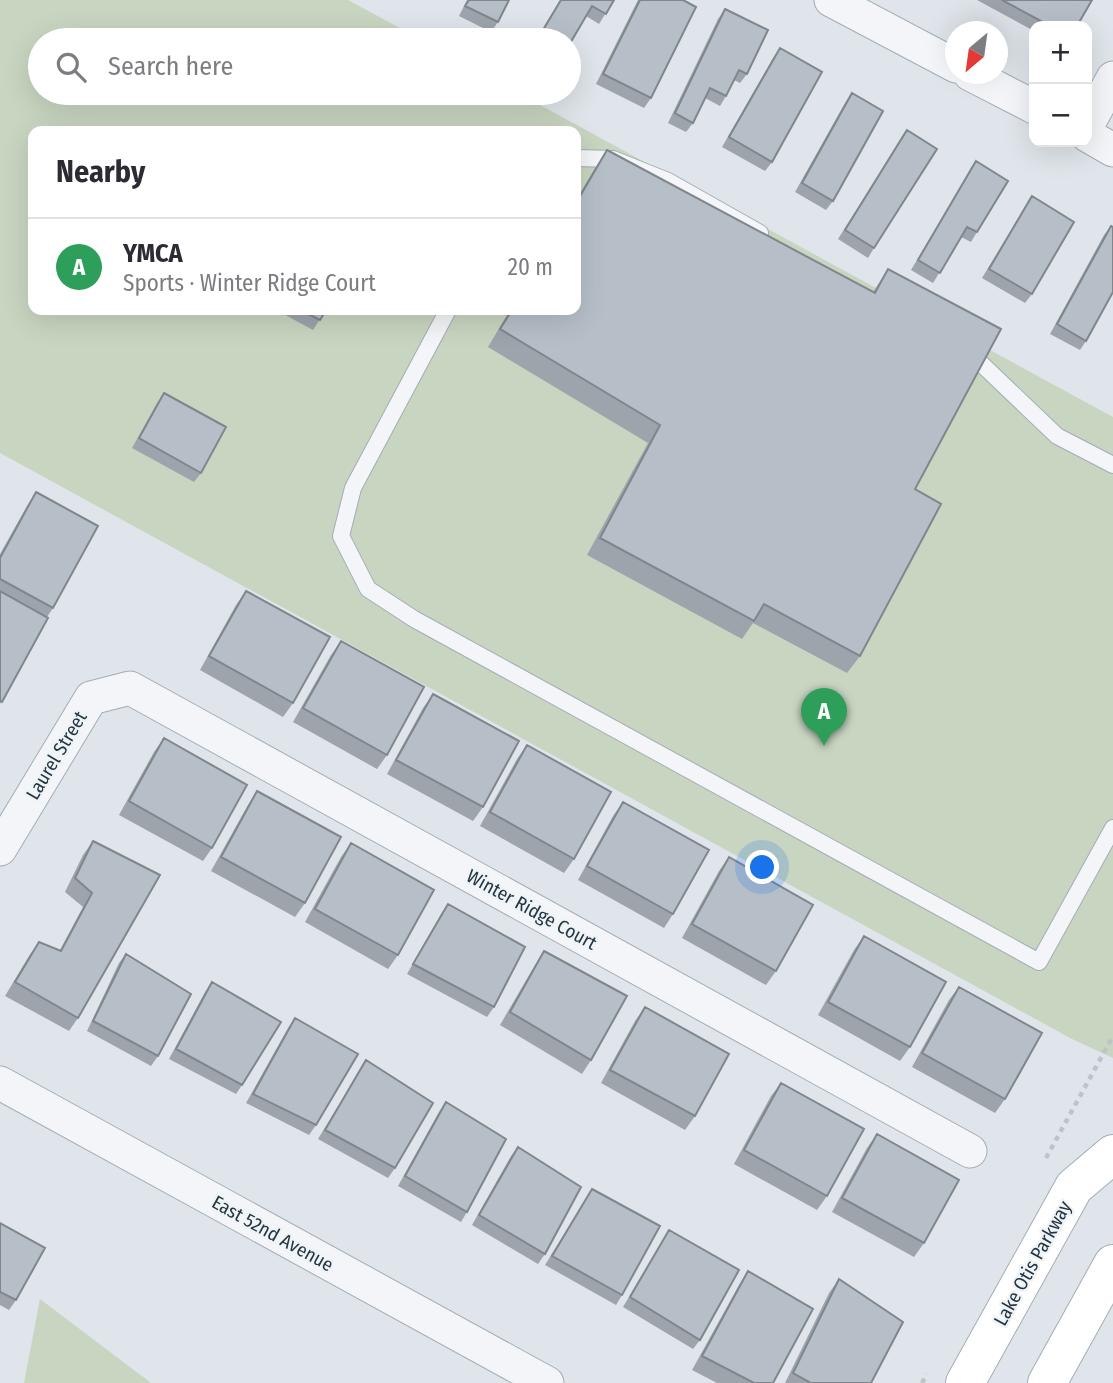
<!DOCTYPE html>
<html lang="en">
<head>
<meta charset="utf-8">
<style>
  body { margin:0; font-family:"Fira Sans Condensed",sans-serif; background:#f7f7f7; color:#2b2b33 }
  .controls { position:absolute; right:21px; top:21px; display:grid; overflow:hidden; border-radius:14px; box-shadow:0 7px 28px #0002 }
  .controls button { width:63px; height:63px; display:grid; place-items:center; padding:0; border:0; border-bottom:2px solid #e1e1e2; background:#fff; color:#2b2b33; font:35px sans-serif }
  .compass { position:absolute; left:945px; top:21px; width:63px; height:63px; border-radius:50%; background:#fff; box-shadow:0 7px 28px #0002; rotate:209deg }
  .you { position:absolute; left:763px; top:868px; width:24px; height:24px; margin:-18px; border:5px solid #fff; border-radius:50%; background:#1a73e8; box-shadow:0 0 0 10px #1a73e833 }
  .badge { display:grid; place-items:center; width:46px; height:46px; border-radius:50%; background:#111827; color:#fff; font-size:23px; font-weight:700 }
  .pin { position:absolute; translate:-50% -58px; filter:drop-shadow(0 2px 4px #0008) }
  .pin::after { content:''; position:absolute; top:37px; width:24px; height:21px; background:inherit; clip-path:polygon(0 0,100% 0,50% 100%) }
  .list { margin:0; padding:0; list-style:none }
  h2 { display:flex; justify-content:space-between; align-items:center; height:91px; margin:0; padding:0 28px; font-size:30px }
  h2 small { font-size:23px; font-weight:400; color:#7c7c81 }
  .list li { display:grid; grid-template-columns:46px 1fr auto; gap:21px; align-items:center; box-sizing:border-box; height:98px; padding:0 28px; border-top:2px solid #e1e1e2 }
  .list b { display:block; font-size:26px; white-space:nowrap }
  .list p { margin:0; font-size:23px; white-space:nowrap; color:#7c7c81 }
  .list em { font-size:23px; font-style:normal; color:#7c7c81 }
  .icon { flex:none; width:38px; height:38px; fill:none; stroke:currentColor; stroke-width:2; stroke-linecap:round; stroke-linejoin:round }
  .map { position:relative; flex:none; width:1113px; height:1383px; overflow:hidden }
  .search { position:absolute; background:#fff; box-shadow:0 7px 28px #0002; left:28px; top:28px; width:553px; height:77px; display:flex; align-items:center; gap:18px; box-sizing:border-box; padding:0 24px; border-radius:38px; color:#7c7c81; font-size:26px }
  .panel { position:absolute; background:#fff; box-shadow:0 7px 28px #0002; left:28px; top:126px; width:553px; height:189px; border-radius:14px }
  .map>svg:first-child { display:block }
</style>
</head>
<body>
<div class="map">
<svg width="1113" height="1383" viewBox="0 0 1113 1383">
  <rect width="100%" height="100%" fill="#dfe5ea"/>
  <path fill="#c8d5c0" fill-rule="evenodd" d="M 0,0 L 348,0 L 422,40 L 40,40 L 40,93 L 518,93 L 1113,417 L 1113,1058 L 1072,1039 L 0,453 ZM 33,131 L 576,131 L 576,310 L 33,310 Z
    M 40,1299 L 151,1383 L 24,1383 Z"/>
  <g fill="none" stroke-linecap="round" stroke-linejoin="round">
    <defs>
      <path id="lane" d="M 576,158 L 613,159 L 668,181 L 760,233
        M 448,310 L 353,488 L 341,536 L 368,589 L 414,619 L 1039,962 L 1113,828
        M 968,351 L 1057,436 L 1113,465"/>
      <path id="street" d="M 831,0 L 956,66
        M 970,74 L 1034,107
        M 1087,126 L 1113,78
        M 1087,135 L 1113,150
        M 0,849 L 91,698 L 130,688 L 970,1151
        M 0,1083 L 547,1383"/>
      <path id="secondary" d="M 965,1383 L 1074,1187 L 1113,1154
        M 1047,1383 L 1113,1264"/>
    </defs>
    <use href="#lane" stroke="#a4adb5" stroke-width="18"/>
    <use href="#street" stroke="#a4adb5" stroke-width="35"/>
    <use href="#secondary" stroke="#a4adb5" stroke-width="40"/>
    <path stroke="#bec3c9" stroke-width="4.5" stroke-dasharray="5 5" stroke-linecap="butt" d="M 1046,1158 L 1113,1036
      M 922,1383 L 927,1374"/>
    <use href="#lane" stroke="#f3f5f8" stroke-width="16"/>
    <use href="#street" stroke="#f3f5f8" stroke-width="33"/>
    <use href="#secondary" stroke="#fff" stroke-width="38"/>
  </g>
  <path fill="#9da4ac" d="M 467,0 L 509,0 L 498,22 L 491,32 L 459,16 Z
    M 560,0 L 614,0 L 599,24 L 586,16 L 569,40 L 536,40 Z
    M 638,0 L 683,0 L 651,98 L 644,108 L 596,84 Z
    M 977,0 L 1092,0 L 1077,26 L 1034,26 L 1034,31 Z
    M 725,9 L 747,74 L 740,83 L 734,80 L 726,96 L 720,106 L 705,98 L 693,123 L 686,132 L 668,123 L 718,19 Z
    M 780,48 L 772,162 L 765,171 L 722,147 L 773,58 Z
    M 852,93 L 833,201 L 826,210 L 795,192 L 845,103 Z
    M 907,130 L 874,248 L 868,258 L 838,239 Z
    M 607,150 L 873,292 L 888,269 L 915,489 L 860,656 L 847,673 L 753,623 L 742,639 L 587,555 L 648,443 L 488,347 L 510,310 L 576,310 L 576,200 L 595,168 Z
    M 976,161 L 977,232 L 971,242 L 961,237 L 933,283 L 911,270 Z
    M 1032,196 L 1032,294 L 1025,303 L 982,278 Z
    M 1111,226 L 1086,341 L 1080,350 L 1050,334 L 1104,235 Z
    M 276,310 L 326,310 L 313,330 Z
    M 164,393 L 201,473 L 194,482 L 132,448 L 157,403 Z
    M 36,492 L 53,608 L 47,617 L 48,618 L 0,704 L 0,554 L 27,506 Z
    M 246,591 L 293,703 L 283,717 L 200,670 L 236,605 Z
    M 341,641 L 387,755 L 377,769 L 293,722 L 331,655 Z
    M 433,694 L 483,807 L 473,821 L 387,774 L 423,708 Z
    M 164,738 L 212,848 L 203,861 L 119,815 L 154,752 Z
    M 527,745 L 574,859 L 564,873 L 480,826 L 517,759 Z
    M 257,791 L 305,903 L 295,917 L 211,871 L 248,805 Z
    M 623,802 L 673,914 L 664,928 L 578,880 L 613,816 Z
    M 93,841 L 160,875 L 78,1018 L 69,1031 L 5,996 L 29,956 L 39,942 L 60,950 L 83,907 L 65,892 L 83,855 Z
    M 351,843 L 398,955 L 388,969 L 305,922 L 341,857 Z
    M 729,857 L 776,971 L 766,985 L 682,938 L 719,871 Z
    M 448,904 L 494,1007 L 487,1017 L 407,974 L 441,914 Z
    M 864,936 L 910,1047 L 900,1061 L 818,1015 L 854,950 Z
    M 544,951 L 591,1060 L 582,1074 L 500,1025 L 535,965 Z
    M 126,954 L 158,1056 L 151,1066 L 87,1031 L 119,963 Z
    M 212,982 L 242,1085 L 236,1094 L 169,1059 L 205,992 Z
    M 959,987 L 1005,1099 L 995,1113 L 912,1067 L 949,1000 Z
    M 645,1007 L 695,1116 L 685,1130 L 601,1083 L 635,1021 Z
    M 295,1018 L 316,1125 L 309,1135 L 246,1103 L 288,1028 Z
    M 366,1060 L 395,1168 L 388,1178 L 318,1139 Z
    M 781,1083 L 827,1196 L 817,1210 L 734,1164 L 771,1096 Z
    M 446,1102 L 467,1212 L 461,1222 L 398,1186 L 439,1112 Z
    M 877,1134 L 924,1243 L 914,1257 L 832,1212 L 867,1148 Z
    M 518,1147 L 545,1254 L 538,1264 L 472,1225 L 511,1156 Z
    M 592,1189 L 622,1295 L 616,1305 L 545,1265 Z
    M 0,1223 L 16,1300 L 9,1310 L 0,1305 Z
    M 669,1230 L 700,1340 L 693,1349 L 623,1307 Z
    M 748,1271 L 773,1383 L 717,1383 L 692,1370 L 739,1285 Z
    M 839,1279 L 871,1383 L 785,1383 L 829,1293 Z"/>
  <path fill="#b6bfc8" stroke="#7f868c" stroke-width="2" d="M 469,0 L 509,0 L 498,22 L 465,6 Z
    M 561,0 L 614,0 L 606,14 L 592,6 L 569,45 L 569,40 L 537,40 Z
    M 640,0 L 683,0 L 696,7 L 651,98 L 603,74 Z
    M 1002,0 L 1092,0 L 1077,26 L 1050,26 Z
    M 725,9 L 768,30 L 747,74 L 739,70 L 726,96 L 710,88 L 693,123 L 675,113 Z
    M 780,48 L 822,72 L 772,162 L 729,137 Z
    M 852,93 L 883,111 L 833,201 L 802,183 Z
    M 907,130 L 937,149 L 874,248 L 845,230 Z
    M 607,150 L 875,293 L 888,269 L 1001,329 L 915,489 L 941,504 L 860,656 L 764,604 L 754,621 L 600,538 L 660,425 L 500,329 L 512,310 L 576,310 L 576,203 Z
    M 976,161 L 1008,181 L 977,232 L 967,227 L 940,273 L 918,260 Z
    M 1032,196 L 1074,222 L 1032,294 L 989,269 Z
    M 1111,226 L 1113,227 L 1113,292 L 1086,341 L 1057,324 Z
    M 300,310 L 326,310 L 320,320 Z
    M 164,393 L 226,427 L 201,473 L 139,438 Z
    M 36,492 L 98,526 L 53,608 L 0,579 L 0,558 Z
    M 0,591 L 48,618 L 2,702 L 0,701 Z
    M 246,591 L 330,637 L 293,703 L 209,656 Z
    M 341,641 L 424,687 L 387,755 L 303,708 Z
    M 433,694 L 519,741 L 483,807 L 396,760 Z
    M 164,738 L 247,785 L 212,848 L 129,801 Z
    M 527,745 L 611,792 L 574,859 L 490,812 Z
    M 257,791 L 341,837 L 305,903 L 221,857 Z
    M 623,802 L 709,850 L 673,914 L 587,866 Z
    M 93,841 L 160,875 L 78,1018 L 15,982 L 39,942 L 61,951 L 92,893 L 75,878 Z
    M 351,843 L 434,890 L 398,955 L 315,909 Z
    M 729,857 L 813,905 L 776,971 L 692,924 Z
    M 448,904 L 525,947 L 494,1007 L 413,964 Z
    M 864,936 L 946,982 L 910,1047 L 828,1002 Z
    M 544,951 L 627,996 L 591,1060 L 510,1012 Z
    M 126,954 L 191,994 L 158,1056 L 93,1021 Z
    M 212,982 L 281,1022 L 242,1085 L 176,1049 Z
    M 959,987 L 1042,1033 L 1005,1099 L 922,1053 Z
    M 645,1007 L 729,1054 L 695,1116 L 610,1070 Z
    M 295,1018 L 358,1054 L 316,1125 L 253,1094 Z
    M 366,1060 L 433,1103 L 395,1168 L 325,1130 Z
    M 781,1083 L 864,1129 L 827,1196 L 744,1150 Z
    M 446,1102 L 506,1139 L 467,1212 L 405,1176 Z
    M 877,1134 L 959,1180 L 924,1243 L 842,1198 Z
    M 518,1147 L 581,1187 L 545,1254 L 479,1215 Z
    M 592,1189 L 660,1226 L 622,1295 L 552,1256 Z
    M 0,1223 L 45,1248 L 16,1300 L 0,1292 Z
    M 669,1230 L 739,1270 L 700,1340 L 630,1297 Z
    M 748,1271 L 813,1309 L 773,1383 L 754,1383 L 702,1356 Z
    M 839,1279 L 903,1322 L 871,1383 L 811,1383 L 793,1373 Z"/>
  <g text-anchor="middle" stroke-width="5" stroke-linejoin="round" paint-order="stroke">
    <g font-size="19" fill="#263543" stroke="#eff4f7">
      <text transform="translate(56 755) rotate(-59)" y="7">Laurel Street</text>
      <text transform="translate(532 909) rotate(29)" y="7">Winter Ridge Court</text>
      <text transform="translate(273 1233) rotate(29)" y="7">East 52nd Avenue</text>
      <text transform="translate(1032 1263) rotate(-61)" y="7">Lake Otis Parkway</text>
    </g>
  </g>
</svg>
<div class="controls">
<button>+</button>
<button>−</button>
</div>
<svg class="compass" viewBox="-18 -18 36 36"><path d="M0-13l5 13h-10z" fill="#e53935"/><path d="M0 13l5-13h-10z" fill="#7c7c81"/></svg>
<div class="you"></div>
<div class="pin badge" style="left:824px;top:746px;background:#2e9e5b">A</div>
<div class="search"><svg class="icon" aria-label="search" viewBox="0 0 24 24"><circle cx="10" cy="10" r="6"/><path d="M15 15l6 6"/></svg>Search here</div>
<section class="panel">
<h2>Nearby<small></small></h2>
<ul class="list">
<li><span class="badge" style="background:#2e9e5b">A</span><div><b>YMCA</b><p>Sports · Winter Ridge Court</p></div><em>20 m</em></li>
</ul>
</section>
</div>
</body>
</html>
